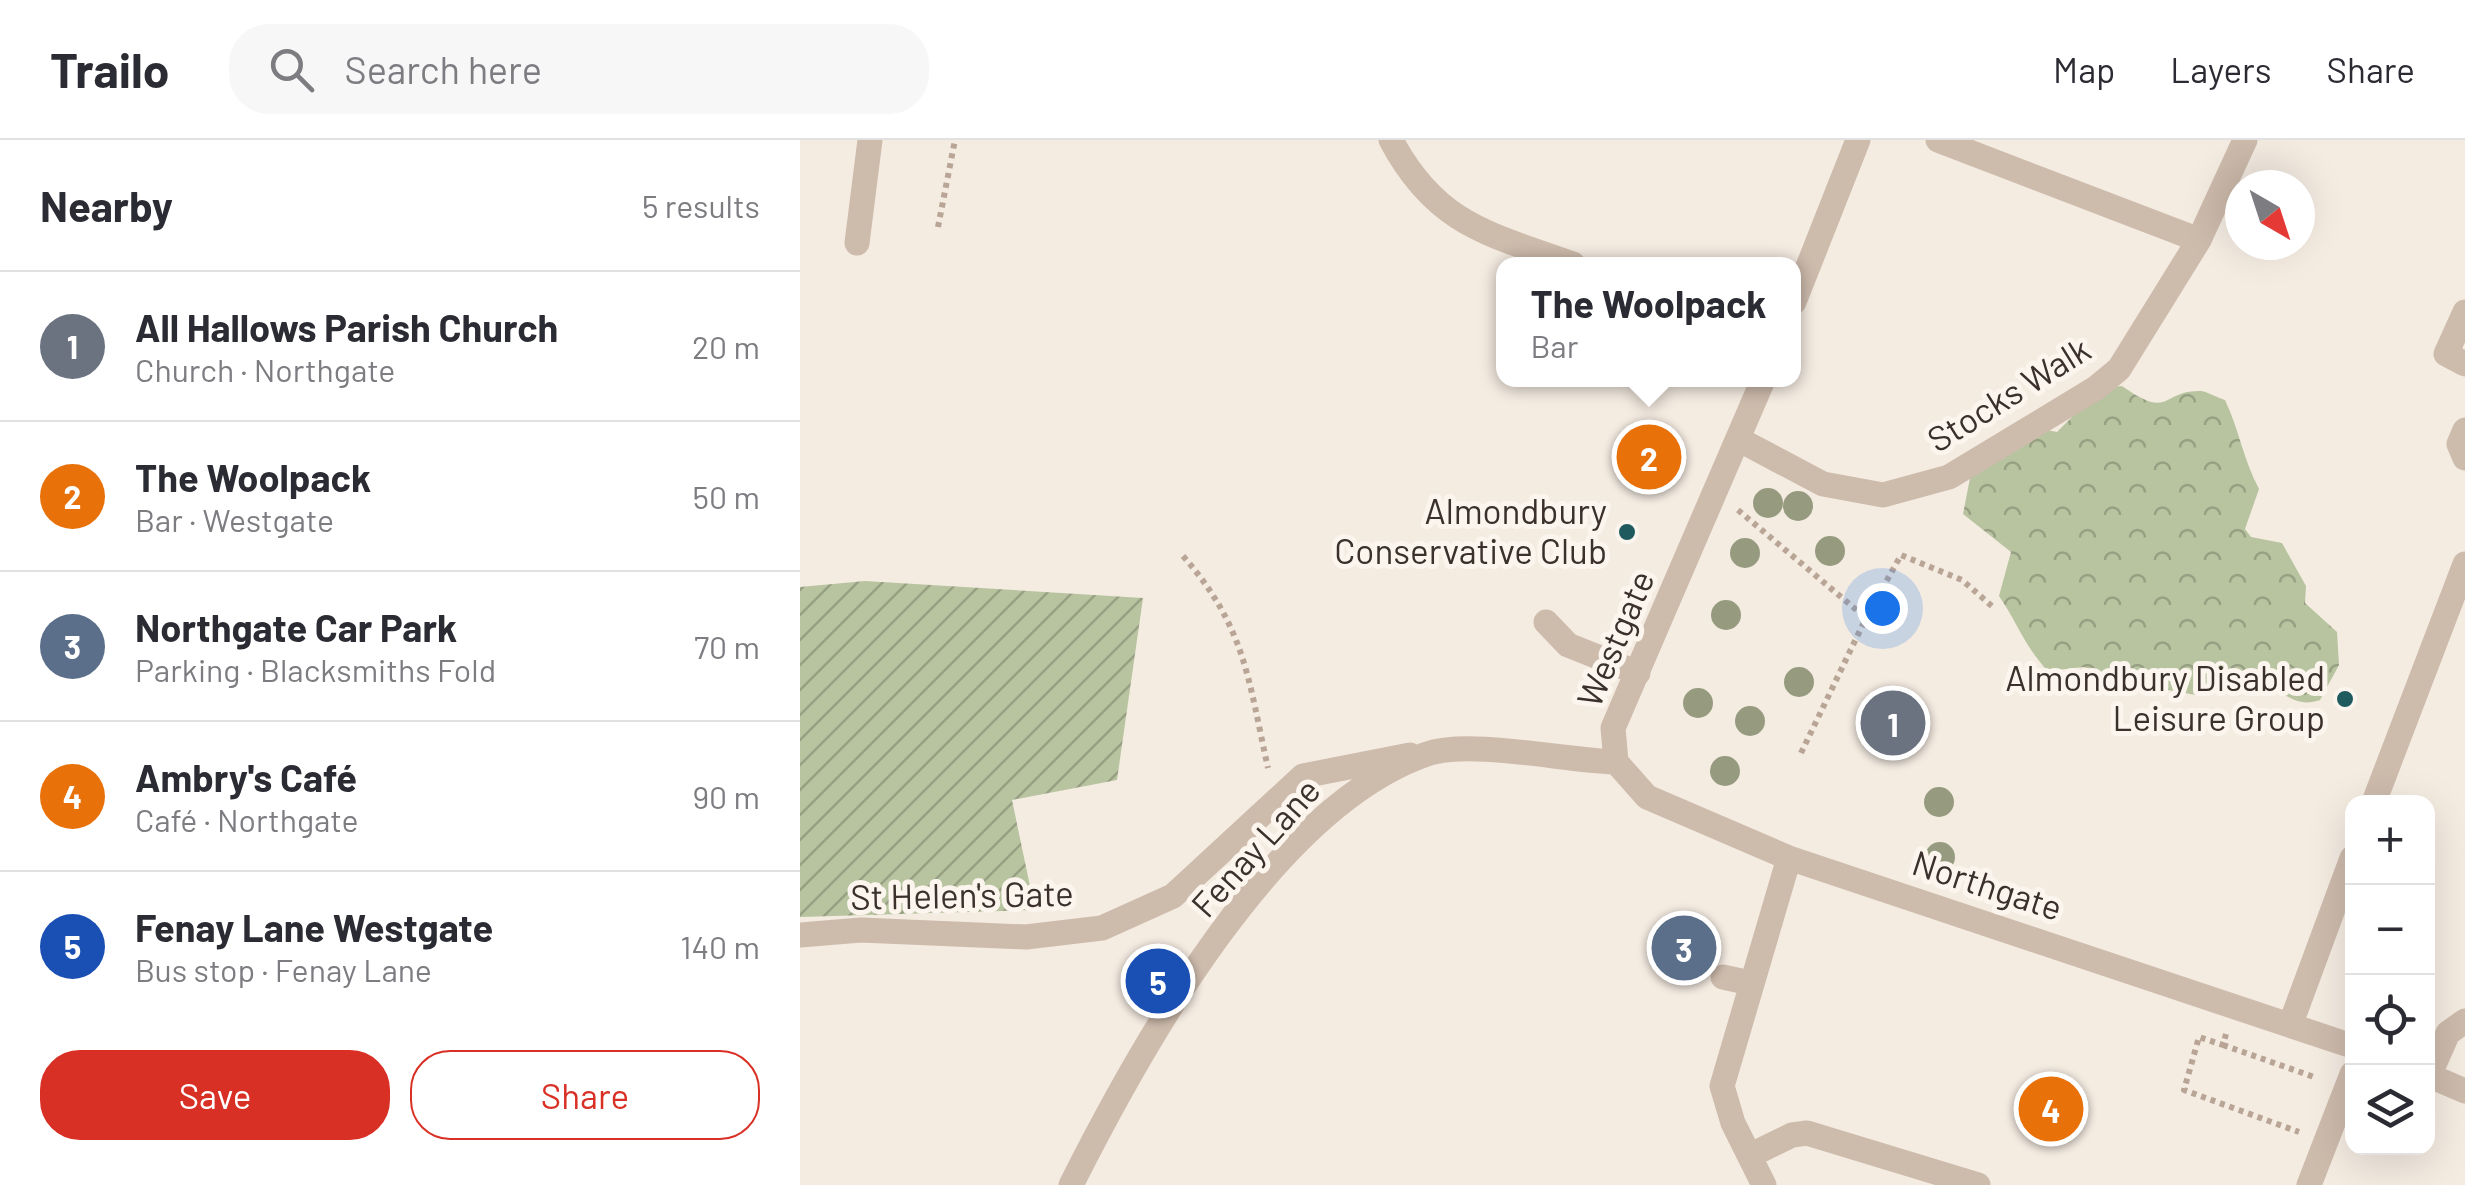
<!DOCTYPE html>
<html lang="en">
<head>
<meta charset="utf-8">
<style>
  body { margin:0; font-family:Barlow,sans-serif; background:#f7f7f7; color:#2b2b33 }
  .controls { position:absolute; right:30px; bottom:30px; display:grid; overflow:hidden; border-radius:20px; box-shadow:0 10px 40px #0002 }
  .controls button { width:90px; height:90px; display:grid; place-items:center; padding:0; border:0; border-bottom:2px solid #e1e1e2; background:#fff; color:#2b2b33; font:50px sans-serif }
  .compass { position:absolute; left:1425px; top:30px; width:90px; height:90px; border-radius:50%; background:#fff; box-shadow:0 10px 40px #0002; rotate:141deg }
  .you { position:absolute; left:1082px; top:468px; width:35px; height:35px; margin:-25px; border:8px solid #fff; border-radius:50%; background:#1a73e8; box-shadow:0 0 0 15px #1a73e833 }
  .badge { display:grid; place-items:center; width:65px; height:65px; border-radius:50%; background:#d93025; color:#fff; font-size:32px; font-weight:700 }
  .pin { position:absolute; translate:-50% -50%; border:5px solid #fff; box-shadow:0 2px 10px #0006 }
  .popup { position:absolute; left:696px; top:117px; width:305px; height:130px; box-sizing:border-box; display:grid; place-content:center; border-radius:20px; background:#fff; filter:drop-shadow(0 2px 8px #0005); font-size:32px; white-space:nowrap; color:#7c7c81 }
  .popup b { font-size:38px; color:#2b2b33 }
  .popup::after { content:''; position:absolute; left:50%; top:100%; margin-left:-20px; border:20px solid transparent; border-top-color:#fff }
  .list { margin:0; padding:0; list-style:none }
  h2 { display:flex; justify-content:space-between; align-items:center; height:130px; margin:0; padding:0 40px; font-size:42px }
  h2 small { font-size:32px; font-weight:400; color:#7c7c81 }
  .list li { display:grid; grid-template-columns:65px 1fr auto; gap:30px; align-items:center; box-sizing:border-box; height:150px; padding:0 40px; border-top:2px solid #e1e1e2 }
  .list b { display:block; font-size:38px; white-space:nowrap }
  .list p { margin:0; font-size:32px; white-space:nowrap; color:#7c7c81 }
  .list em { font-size:32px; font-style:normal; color:#7c7c81 }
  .actions { display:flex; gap:20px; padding:30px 40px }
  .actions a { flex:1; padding:22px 0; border:2px solid #d93025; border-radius:40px; text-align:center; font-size:35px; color:#d93025 }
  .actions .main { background:#d93025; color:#fff }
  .icon { flex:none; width:55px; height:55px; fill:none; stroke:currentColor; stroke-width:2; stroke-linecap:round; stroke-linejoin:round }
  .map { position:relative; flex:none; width:1665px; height:1045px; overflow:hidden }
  header { display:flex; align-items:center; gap:60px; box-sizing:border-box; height:140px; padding:0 50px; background:#fff; border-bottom:2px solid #e1e1e2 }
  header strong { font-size:48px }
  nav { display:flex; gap:55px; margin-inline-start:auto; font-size:35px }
  .search { width:700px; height:90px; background:#f7f7f7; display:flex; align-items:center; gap:25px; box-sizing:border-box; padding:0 35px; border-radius:40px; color:#7c7c81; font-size:38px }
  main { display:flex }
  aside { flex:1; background:#fff }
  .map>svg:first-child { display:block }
</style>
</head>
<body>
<header>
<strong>Trailo</strong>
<div class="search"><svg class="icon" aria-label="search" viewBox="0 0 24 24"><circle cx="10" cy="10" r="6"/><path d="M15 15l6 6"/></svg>Search here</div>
<nav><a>Map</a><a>Layers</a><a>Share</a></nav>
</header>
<main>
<aside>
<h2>Nearby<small>5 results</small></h2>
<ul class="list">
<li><span class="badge" style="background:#6b7280">1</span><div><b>All Hallows Parish Church</b><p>Church · Northgate</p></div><em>20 m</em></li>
<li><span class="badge" style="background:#e8710a">2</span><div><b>The Woolpack</b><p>Bar · Westgate</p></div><em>50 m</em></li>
<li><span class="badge" style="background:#5c6f8a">3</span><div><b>Northgate Car Park</b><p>Parking · Blacksmiths Fold</p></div><em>70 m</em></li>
<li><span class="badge" style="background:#e8710a">4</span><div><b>Ambry's Café</b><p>Café · Northgate</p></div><em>90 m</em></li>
<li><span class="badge" style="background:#1a4fb4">5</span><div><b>Fenay Lane Westgate</b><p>Bus stop · Fenay Lane</p></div><em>140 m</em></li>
</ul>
<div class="actions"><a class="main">Save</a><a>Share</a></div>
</aside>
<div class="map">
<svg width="1665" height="1045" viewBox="0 0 1665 1045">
  <defs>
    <pattern id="forest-crowns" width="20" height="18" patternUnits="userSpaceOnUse" patternTransform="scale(2.5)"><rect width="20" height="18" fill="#b8c4a0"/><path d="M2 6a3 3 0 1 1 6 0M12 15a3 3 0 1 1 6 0" fill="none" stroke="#97a083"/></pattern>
    <pattern id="garden-furrows" width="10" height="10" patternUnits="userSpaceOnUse" patternTransform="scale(2.5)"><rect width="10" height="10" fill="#b8c4a0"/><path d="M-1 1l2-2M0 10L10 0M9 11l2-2" fill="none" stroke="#97a083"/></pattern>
  </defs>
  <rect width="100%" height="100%" fill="#f4ebe1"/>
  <path fill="url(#forest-crowns)" d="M 1322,246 C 1371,281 1361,250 1401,251 C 1408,252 1418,258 1425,260 C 1439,289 1443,319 1459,349 L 1445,389 L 1451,397 L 1482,403 L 1506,446 L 1505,463 L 1537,492 L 1539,525 L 1520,560 C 1494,569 1484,550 1461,544 L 1396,555 L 1312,540 L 1284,527 L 1248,531 C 1226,509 1217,482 1199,456 L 1211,412 L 1163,374 L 1172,328 L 1232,287 L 1257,292 L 1301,248 Z"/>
  <path fill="url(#garden-furrows)" d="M 65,441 L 343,458 L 317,640 L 212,660 L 235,770 L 0,777 L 0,447 Z"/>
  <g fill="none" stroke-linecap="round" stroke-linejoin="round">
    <path stroke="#b9a596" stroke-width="6" stroke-dasharray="5 5" stroke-linecap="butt" d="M 138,87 L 155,0
      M 938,370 L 1066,478 L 1101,415 L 1162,440 L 1193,467
      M 383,416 C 446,488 448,539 468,628
      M 1001,613 L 1066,478
      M 1426,894 L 1423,905 L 1399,897 L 1384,950 L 1499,992
      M 1423,905 L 1517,938"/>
    <path stroke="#cdbbac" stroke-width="25" d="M 591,0 C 636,85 689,94 773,124
      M 1138,0 L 1399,100 L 1445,0
      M 57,103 L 70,0
      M 994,162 L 1058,0
      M 1665,172 L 1646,214 L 1665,224
      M 1665,290 L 1659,304 L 1665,318
      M 938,299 L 1023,344 L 1083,355 L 1149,337 L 1296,248 L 1319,229 L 1399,100
      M 746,482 L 768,505 L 838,533
      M 816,622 L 847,657 L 989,718 L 1552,906
      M 816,622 L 813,588 L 963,240
      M 1574,662 L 1665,424
      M 0,795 L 61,790 L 226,797 L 302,788 L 373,756 L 503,636 L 610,615
      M 923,837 L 950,843
      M 1491,883 L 1552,718
      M 1628,935 L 1665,951
      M 1629,936 L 1648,893 L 1665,881
      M 951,1015 L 992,995 L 1007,993 L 1178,1045
      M 271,1045 C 341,906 473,667 627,614 C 670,599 768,621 816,622
      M 964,1045 L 933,983 L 922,946 L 989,718
      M 1509,1045 L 1552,934"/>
  </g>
  <g fill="#969b7f">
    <circle cx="968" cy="363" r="15"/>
    <circle cx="998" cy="366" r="15"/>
    <circle cx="1030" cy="411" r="15"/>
    <circle cx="945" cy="413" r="15"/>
    <circle cx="926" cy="475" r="15"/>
    <circle cx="999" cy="542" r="15"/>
    <circle cx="898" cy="563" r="15"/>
    <circle cx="950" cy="581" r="15"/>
    <circle cx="925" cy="631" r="15"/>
    <circle cx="1139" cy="662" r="15"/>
    <circle cx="1140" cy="717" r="15"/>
  </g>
  <g fill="#1f5a5e" stroke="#fbf5ee" stroke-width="4">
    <circle cx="827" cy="392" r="10"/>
    <circle cx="1545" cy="559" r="10"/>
  </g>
  <g text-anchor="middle" stroke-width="10" stroke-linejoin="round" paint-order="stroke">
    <g font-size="35" fill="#3b302b" stroke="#fbf5ee">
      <text transform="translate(1209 255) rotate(-32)" y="12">Stocks Walk</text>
      <text transform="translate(816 499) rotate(-67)" y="12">Westgate</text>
      <text transform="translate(456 708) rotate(-48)" y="12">Fenay Lane</text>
      <text transform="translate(1187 746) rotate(18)" y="12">Northgate</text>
      <text transform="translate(162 756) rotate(-1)" y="12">St Helen's Gate</text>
    </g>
    <g font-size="35" fill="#3b302b" stroke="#fbf5ee" text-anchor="end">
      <text x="807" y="384">Almondbury<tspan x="807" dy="40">Conservative Club</tspan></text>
      <text x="1525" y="551">Almondbury Disabled<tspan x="1525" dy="40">Leisure Group</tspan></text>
    </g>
  </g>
</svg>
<div class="controls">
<button>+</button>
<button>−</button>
<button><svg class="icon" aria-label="locate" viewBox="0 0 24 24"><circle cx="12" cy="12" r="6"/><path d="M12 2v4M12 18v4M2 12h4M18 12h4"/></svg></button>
<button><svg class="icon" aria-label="layers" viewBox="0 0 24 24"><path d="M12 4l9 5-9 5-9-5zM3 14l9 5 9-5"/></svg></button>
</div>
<svg class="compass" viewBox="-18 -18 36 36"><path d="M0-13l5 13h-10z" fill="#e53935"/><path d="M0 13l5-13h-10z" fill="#7c7c81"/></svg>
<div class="you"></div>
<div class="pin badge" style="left:1093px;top:583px;background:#6b7280">1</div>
<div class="pin badge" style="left:849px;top:317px;background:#e8710a">2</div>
<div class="popup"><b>The Woolpack</b>Bar</div>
<div class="pin badge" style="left:884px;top:808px;background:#5c6f8a">3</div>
<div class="pin badge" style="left:1251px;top:969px;background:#e8710a">4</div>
<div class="pin badge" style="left:358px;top:841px;background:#1a4fb4">5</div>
</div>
</main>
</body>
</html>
